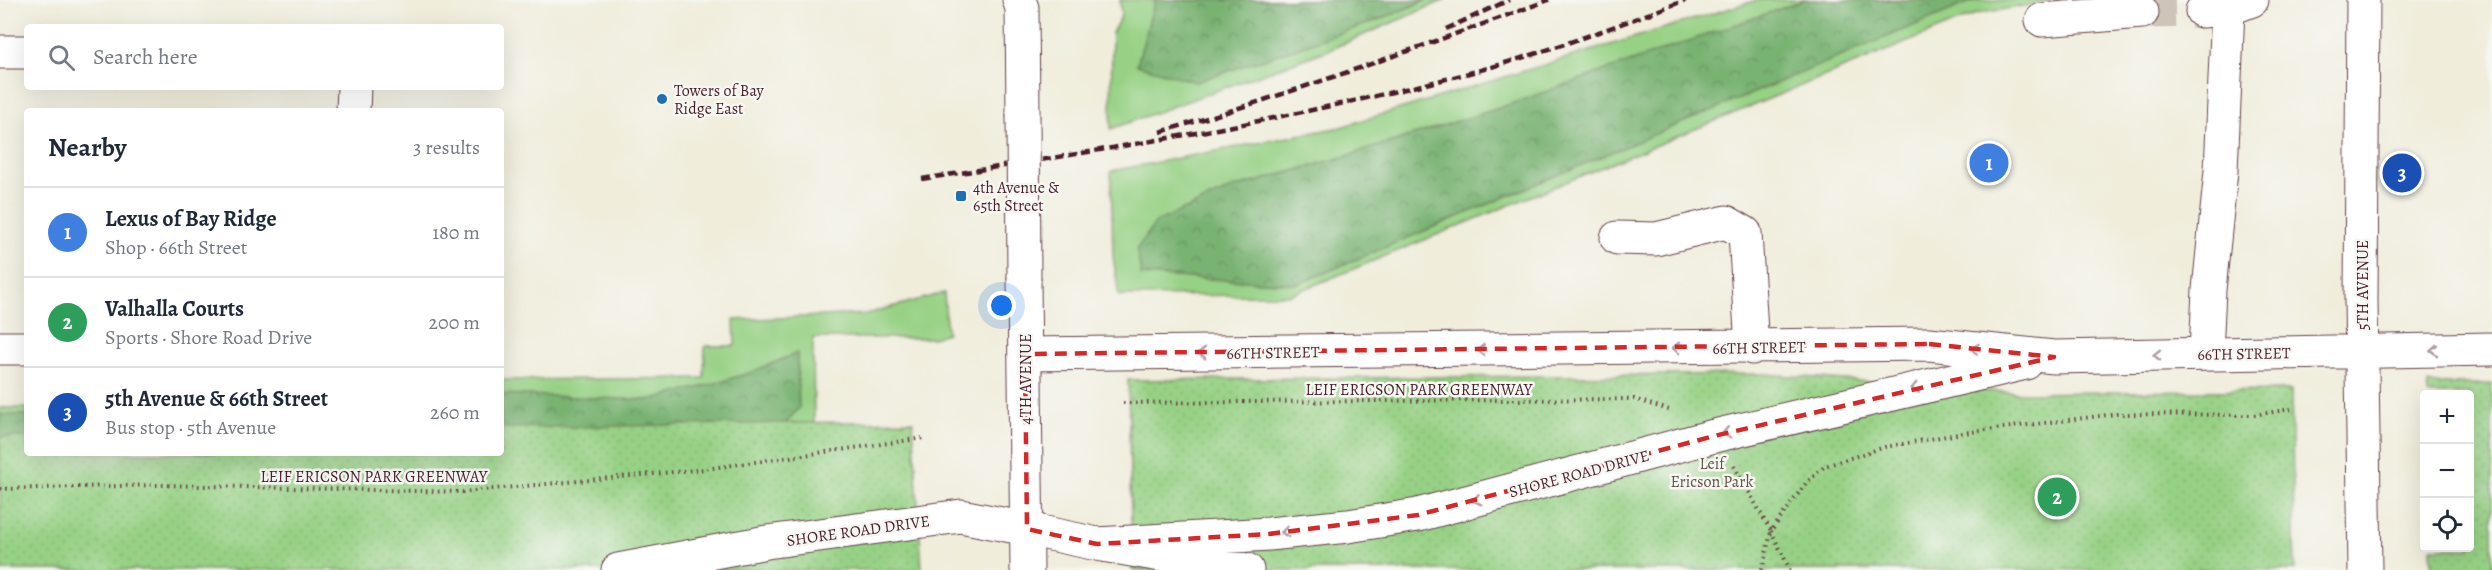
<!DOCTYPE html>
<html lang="en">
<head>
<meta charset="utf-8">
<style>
  body { margin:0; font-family:Alegreya,serif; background:#f6f6f7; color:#1f2937 }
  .controls { position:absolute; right:18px; bottom:18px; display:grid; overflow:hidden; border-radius:6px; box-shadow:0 6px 24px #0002 }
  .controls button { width:54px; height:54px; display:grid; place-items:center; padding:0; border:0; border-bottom:2px solid #e0e1e3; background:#fff; color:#1f2937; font:30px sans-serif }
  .you { position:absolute; left:1002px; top:306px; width:21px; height:21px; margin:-15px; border:4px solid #fff; border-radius:50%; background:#1a73e8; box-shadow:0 0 0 9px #1a73e833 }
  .badge { display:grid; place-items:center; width:39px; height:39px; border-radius:50%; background:#b45309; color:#fff; font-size:20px; font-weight:700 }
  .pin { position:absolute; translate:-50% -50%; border:3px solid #fff; box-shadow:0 2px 6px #0006 }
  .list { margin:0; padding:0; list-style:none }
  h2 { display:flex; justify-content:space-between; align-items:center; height:78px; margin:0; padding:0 24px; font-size:26px }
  h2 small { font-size:20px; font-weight:400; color:#747a83 }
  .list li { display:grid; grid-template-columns:39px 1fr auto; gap:18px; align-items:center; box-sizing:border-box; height:90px; padding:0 24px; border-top:2px solid #e0e1e3 }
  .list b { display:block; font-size:22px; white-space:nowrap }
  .list p { margin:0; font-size:20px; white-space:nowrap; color:#747a83 }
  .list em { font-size:20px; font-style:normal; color:#747a83 }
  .icon { flex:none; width:33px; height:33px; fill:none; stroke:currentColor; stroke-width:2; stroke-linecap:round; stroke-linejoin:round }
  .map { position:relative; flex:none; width:2492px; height:570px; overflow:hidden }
  .search { position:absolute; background:#fff; box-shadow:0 6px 24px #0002; left:24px; top:24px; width:480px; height:66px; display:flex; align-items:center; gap:15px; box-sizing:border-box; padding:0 21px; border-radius:6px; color:#747a83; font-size:22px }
  .panel { position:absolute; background:#fff; box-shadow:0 6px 24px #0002; left:24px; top:108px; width:480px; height:348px; border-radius:6px }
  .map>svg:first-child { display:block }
</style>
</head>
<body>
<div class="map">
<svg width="2492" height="570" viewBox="0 0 2492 570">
  <defs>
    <pattern id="forest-crowns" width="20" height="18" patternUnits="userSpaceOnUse" patternTransform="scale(1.5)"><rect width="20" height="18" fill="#79b372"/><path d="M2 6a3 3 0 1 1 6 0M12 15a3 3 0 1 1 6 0" fill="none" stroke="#65915e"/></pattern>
    <pattern id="park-dots" width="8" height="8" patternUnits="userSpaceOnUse" patternTransform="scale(1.5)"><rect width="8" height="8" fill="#97d185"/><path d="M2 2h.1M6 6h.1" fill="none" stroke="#84b373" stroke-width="1.8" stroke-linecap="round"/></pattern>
  </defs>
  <rect width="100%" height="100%" fill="#f6f6f2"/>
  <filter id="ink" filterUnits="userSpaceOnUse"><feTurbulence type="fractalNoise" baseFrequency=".0167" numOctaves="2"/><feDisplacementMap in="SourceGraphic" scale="12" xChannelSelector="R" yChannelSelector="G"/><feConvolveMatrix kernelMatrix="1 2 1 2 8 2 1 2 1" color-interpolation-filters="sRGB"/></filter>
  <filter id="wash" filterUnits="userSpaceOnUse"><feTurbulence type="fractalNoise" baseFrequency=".008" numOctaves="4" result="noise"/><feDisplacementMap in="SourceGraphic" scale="24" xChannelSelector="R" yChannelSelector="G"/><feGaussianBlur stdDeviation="1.35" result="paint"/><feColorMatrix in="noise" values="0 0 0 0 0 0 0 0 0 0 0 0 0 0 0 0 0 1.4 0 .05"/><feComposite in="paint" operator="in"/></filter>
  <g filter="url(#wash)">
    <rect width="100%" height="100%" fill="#f0eddb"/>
    <path fill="#97d185" stroke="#707858" stroke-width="1.5" d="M 1120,0 L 1445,0 L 1331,49 L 1111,129 L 1112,33 L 1121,16 Z
      M 1757,0 L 2058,0 L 1976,14 L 1290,295 L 1119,296 L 1113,256 L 1111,171 L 1341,127 Z
      M 944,293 L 947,333 L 933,338 L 813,338 L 814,435 L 794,446 L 0,480 L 0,408 L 27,408 L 27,453 L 501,453 L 501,380 L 704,378 L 705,346 L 735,346 L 734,320 L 866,314 Z"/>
    <path fill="url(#forest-crowns)" stroke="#62694e" stroke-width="1.5" d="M 1155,0 L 1427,0 L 1373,22 L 1196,82 L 1137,65 Z
      M 1805,0 L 1982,0 L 1970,2 L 1298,284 L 1141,275 L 1137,249 L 1156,222 L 1233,188 L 1350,155 L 1499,108 Z
      M 797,353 L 799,408 L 775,435 L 501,450 L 501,394 L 647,400 L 710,385 L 752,372 Z
      M 0,415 L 27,415 L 27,453 L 0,463 Z"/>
    <path fill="url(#park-dots)" stroke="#707858" stroke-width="1.5" d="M 1764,374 L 2020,393 L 2291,390 L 2295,570 L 1132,570 L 1128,380 Z
      M 2428,384 L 2492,384 L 2492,570 L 2432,570 L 2431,548 L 2470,548 L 2470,394 L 2428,394 Z
      M 913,421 L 922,570 L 0,570 L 0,437 L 27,437 L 27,453 L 501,453 L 501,428 Z"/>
  </g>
  <g filter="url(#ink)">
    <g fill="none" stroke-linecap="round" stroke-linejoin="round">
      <path stroke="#cfc4b8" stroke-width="33" stroke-dasharray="33 16" stroke-linecap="butt" d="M 2142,12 L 2202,11"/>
      <defs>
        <path id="minor" d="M 2363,0 L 2361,300 L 2365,570
          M 2202,11 L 2228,9 L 2252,0
          M 2042,20 L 2142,12
          M 0,52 L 27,52
          M 353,111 L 354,87
          M 1617,238 L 1656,239 L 1726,222 L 1745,233 L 1752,348
          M 0,348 L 27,348
          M 2206,353 L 2209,290 L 2221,171 L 2228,9
          M 1025,354 L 1929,344 L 2054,357 L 2492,349
          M 1027,529 L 1097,544 L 1247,570
          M 1097,544 L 1269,534 L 1348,526 L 1418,515 L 1714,436 L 2026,363"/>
        <path id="major" d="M 1019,0 L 1022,8 L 1023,114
          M 1024,280 L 1027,570
          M 618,570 L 767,542 L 961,516 L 1027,529"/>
      </defs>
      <use href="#minor" stroke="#633e45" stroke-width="35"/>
      <use href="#major" stroke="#633e45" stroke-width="35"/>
      <path stroke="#633e45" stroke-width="4" stroke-dasharray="1.5 4.5" stroke-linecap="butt" d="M 1123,403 L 1634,399 L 1669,410
        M 1734,466 L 1771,531 L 1806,483 L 1825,466 L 1885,447 L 1963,433 L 2116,414 L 2254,415 L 2292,409
        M 0,489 L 160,485 L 462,492 L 705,469 L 924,438
        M 1771,531 L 1790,570
        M 1762,570 L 1771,532"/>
      <use href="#minor" stroke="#fff" stroke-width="33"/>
      <use href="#major" stroke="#fff" stroke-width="33"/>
      <path stroke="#4a1f2b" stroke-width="4.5" stroke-dasharray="9 4.5" stroke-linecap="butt" d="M 1446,29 L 1509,0
        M 1160,132 C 1291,94 1420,47 1549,0
        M 922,179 C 1112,149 1302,118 1488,68 C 1555,49 1621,24 1686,0"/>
      <defs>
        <path id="major-bridge" d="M 1023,114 L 1024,280"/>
      </defs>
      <use href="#major-bridge" stroke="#633e45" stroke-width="35" stroke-linecap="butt"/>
      <use href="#major-bridge" stroke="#fff" stroke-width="33"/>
    </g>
    <defs><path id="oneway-chevron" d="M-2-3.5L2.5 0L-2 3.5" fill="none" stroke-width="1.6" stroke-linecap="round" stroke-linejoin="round" transform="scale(1.5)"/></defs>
    <g stroke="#ae9aa0">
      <use href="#oneway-chevron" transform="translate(1676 348) rotate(179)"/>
      <use href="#oneway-chevron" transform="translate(1975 349) rotate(-174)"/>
      <use href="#oneway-chevron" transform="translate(1481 350) rotate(179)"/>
      <use href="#oneway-chevron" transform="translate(2434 350) rotate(179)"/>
      <use href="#oneway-chevron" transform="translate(1202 353) rotate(179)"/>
      <use href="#oneway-chevron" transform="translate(2157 355) rotate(179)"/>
      <use href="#oneway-chevron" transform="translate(1915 388) rotate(167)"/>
      <use href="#oneway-chevron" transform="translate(1726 433) rotate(167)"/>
      <use href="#oneway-chevron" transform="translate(1477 500) rotate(165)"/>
      <use href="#oneway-chevron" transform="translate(1285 532) rotate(174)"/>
    </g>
  </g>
  <path fill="none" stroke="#d62828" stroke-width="4.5" stroke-dasharray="12 8" stroke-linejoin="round" d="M 1929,344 L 2054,357 L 1714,436 L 1418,515 L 1269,534 L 1097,544 L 1027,529 L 1025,354 Z"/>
  <g fill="#1f6fb2" stroke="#f6f6f2" stroke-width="2">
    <circle cx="662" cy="99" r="6"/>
    <rect x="955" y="190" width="12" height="12" rx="3"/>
  </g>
  <g text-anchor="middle" stroke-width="5" stroke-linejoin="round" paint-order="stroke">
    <g font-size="16" fill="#4a1f2b" stroke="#f6f6f2" text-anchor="start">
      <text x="674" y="96">Towers of Bay<tspan x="674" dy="18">Ridge East</tspan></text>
      <text x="973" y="193">4th Avenue &amp;<tspan x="973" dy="18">65th Street</tspan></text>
    </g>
    <g font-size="16" fill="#4a1f2b" stroke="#f6f6f2">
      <text transform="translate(2362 285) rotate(-90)" y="6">5TH AVENUE</text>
      <text transform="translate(1759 347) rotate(-1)" y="6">66TH STREET</text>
      <text transform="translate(1273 352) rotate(-1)" y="6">66TH STREET</text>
      <text transform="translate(2244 353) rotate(-1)" y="6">66TH STREET</text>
      <text transform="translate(1025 379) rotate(-90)" y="6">4TH AVENUE</text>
      <text x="1419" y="395">LEIF ERICSON PARK GREENWAY</text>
      <text transform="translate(1579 473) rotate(-15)" y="6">SHORE ROAD DRIVE</text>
      <text x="374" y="482">LEIF ERICSON PARK GREENWAY</text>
      <text transform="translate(858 530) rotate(-8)" y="6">SHORE ROAD DRIVE</text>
    </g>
    <g font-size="16" fill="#615446" stroke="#f6f6f2">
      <text x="1712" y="469">Leif<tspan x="1712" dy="18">Ericson Park</tspan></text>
    </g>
  </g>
</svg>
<div class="controls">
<button>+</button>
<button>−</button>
<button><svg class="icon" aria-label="locate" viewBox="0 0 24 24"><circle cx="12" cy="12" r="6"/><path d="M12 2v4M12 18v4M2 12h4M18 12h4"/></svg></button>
</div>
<div class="you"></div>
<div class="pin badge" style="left:1989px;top:163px;background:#3f7fe0">1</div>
<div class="pin badge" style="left:2057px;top:497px;background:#2e9e5b">2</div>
<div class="pin badge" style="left:2402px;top:173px;background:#1a4fb4">3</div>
<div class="search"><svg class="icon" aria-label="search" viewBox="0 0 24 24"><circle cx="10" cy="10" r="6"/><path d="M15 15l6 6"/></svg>Search here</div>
<section class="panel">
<h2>Nearby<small>3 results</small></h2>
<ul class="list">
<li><span class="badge" style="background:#3f7fe0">1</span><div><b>Lexus of Bay Ridge</b><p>Shop · 66th Street</p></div><em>180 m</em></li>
<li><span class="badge" style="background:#2e9e5b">2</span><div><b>Valhalla Courts</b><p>Sports · Shore Road Drive</p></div><em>200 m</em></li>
<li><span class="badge" style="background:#1a4fb4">3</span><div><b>5th Avenue &amp; 66th Street</b><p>Bus stop · 5th Avenue</p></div><em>260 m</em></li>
</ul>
</section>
</div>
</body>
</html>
